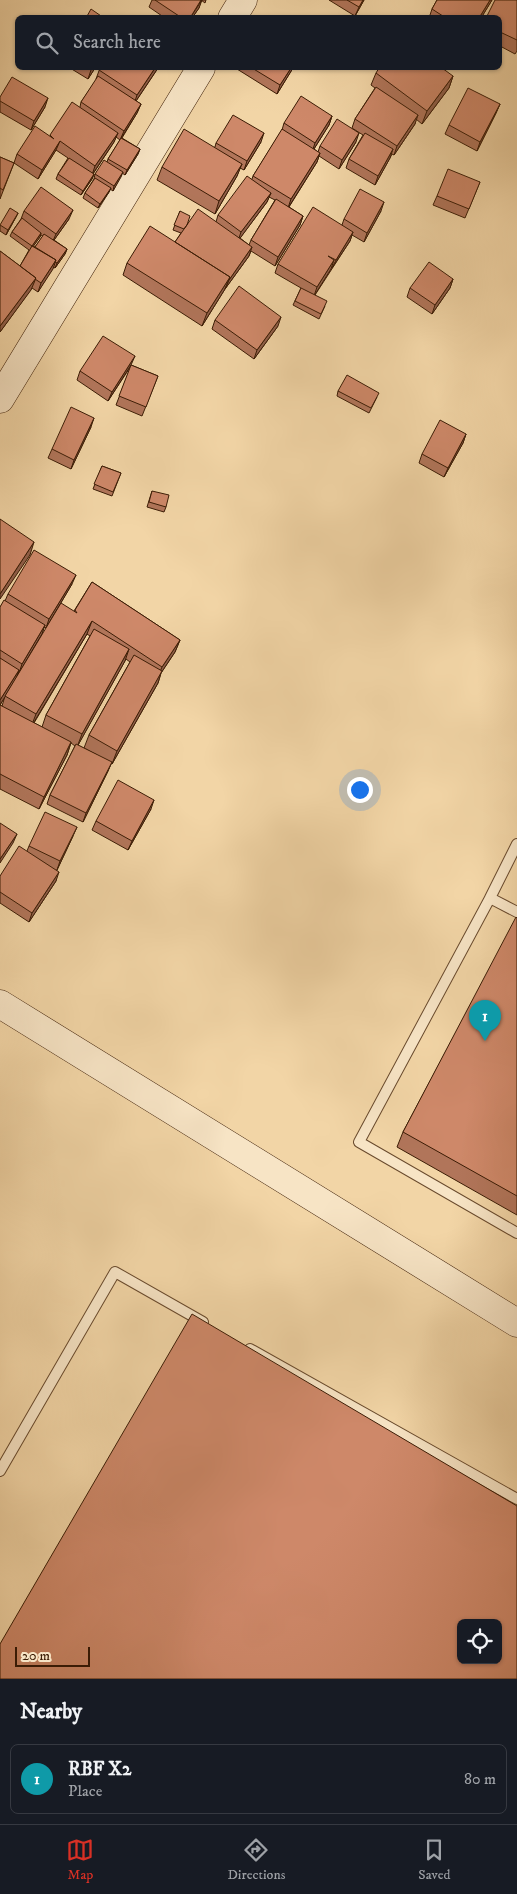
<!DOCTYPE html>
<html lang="en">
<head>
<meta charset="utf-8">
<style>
  body { margin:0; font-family:"IM FELL DW Pica",serif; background:#242831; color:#f1f3f6 }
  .controls { position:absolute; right:15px; bottom:15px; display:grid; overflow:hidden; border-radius:8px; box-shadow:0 1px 4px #0004 }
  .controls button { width:45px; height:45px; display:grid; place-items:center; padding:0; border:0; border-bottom:1px solid #363941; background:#171b24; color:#f1f3f6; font:25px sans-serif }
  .scale { position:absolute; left:15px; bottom:12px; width:75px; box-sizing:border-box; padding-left:5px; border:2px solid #3b1c05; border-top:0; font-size:14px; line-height:18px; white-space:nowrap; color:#3b1c05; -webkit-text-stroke:4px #f7e4c5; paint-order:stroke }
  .you { position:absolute; left:359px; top:789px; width:18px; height:18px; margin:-12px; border:4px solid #fff; border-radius:50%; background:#1a73e8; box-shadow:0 0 0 8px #1a73e833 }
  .badge { display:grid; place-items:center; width:32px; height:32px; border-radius:50%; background:#d93025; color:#fff; font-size:16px; font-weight:700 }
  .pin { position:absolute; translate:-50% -41px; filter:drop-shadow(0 1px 2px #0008) }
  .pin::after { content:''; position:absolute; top:26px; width:18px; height:15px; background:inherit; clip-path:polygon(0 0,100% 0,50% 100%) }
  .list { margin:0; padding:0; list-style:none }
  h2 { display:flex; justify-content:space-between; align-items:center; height:65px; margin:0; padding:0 20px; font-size:21px }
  h2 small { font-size:16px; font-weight:400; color:#9ea1a6 }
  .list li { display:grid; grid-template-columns:32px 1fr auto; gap:15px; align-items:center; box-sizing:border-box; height:70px; margin:0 10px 10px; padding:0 10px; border:1px solid #363941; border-radius:8px }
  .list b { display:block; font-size:19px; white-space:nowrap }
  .list p { margin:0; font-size:16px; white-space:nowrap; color:#9ea1a6 }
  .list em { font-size:16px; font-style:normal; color:#9ea1a6 }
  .icon { flex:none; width:28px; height:28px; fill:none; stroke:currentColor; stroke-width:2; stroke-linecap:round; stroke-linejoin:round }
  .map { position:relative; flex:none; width:517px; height:1679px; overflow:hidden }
  .search { position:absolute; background:#171b24; box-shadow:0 1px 4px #0004; left:15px; right:15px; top:15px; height:55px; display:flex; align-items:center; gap:12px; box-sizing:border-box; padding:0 18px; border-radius:8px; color:#9ea1a6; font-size:19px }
  .sheet { height:145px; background:#171b24 }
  nav { display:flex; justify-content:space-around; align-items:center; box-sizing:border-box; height:70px; border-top:1px solid #363941; background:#171b24; font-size:14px; color:#9ea1a6 }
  nav a { display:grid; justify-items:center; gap:2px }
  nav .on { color:#d93025 }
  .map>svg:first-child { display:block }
</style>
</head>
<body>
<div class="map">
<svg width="517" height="1679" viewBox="0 0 517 1679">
  <rect width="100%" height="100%" fill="#f2d5a6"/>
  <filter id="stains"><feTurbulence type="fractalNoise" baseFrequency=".004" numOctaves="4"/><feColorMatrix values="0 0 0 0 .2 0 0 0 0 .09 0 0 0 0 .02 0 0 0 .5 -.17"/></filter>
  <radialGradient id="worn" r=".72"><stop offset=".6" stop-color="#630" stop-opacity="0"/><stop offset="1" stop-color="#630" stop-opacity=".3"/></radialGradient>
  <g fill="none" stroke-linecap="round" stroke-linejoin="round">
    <defs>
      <path id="lane" d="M 517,844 L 490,898 L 517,912
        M 490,898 L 359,1142 L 517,1233
        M 250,1349 L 517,1499
        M 0,1471 L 115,1272 L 203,1322"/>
      <path id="secondary" d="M 232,18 L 243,0
        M 0,399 L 201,68
        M 0,1004 L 517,1323"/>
    </defs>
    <use href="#lane" stroke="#694a2d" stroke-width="12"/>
    <use href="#secondary" stroke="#3b1c05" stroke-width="29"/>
    <use href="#lane" stroke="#f7e4c5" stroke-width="10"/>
    <use href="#secondary" stroke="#f7e4c5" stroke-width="28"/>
  </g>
  <path fill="#b1755a" stroke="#3b1c05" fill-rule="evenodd" d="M 152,0 L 206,0 L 205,3 L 201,0 L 199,8 L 192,18 L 165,18 L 149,7 Z
    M 329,0 L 364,0 L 355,16 Z
    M 437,0 L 492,0 L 481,18 L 429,18 L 432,9 Z
    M 517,0 L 517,51 L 515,54 L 500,46 L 500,18 Z
    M 70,68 L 95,68 L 88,79 Z
    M 100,68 L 158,68 L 136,101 L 141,104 L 137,113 L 122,138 L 140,149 L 138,154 L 125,175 L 122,173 L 113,191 L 110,189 L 109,192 L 98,208 L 83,198 L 85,193 L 94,179 L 95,174 L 107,162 L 108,159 L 120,140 L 116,137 L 114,142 L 93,174 L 94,174 L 92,179 L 81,195 L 56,179 L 58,174 L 68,158 L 56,150 L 38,179 L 14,163 L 0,199 L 0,157 L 14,163 L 17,154 L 50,136 L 80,107 L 81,102 L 97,79 L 96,79 Z
    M 238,68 L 293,68 L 277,94 L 237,69 Z
    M 376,73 L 453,76 L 449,88 L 422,124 L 416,119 L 415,124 L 394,155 L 392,154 L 390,158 L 375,185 L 346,168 L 349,159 L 363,135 L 352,128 L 355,119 L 375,88 L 371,85 Z
    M 0,97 L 45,107 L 31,130 L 0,112 Z
    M 500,104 L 496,113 L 477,151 L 445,134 L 449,125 Z
    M 332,116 L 329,125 L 314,149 L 318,152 L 320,146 L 356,142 L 339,169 L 319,156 L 317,162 L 289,207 L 303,216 L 300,225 L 275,266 L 251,251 L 249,256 L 225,289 L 202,326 L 123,275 L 127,263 L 175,242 L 181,233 L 173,230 L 180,211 L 187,224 L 216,222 L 218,215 L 252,179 L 253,176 L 282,130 L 284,123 ZM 269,197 L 275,200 L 251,240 L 249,245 L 240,238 L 267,202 Z
    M 261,142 L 244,170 L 240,168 L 237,176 L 215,214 L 157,180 L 162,167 L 215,147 L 216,143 Z
    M 480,182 L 465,218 L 433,205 L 437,196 Z
    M 24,211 L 69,219 L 54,240 L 67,249 L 65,254 L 55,268 L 53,267 L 38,292 L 32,288 L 0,332 L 0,251 L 20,266 L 29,250 L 10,236 L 12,232 L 21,219 ZM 41,235 L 43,236 L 35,247 L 33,246 L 40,237 Z
    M 381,211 L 364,242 L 352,235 L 350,241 L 315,295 L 325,306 L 319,319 L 293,305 L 301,288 L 275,273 L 278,264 L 342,225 L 344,219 Z
    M 18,213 L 16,217 L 6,235 L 0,231 L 0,226 Z
    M 453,279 L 450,288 L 432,314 L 407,297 L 410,288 Z
    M 215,320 L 278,326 L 254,359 L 212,329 Z
    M 131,365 L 158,376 L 142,416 L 116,405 L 131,366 L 108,401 L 77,380 L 80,371 Z
    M 338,391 L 377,397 L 369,413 L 337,396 Z
    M 91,427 L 71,469 L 48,458 L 52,449 Z
    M 466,434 L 463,443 L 444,477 L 419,463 L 422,454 Z
    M 102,466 L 121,473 L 112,496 L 93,489 Z
    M 152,491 L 166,507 L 164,512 L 147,507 Z
    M 92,582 L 180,640 L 175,652 L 161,673 L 158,683 L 112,764 L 111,763 L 108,771 L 83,822 L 47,804 L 50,795 L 75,746 L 71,743 L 67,755 L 39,809 L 0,789 L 0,705 L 2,706 L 5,696 L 0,705 L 0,607 L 5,601 L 8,594 L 72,584 L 46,628 L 44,627 L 42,634 L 19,672 L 17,677 L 74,611 ZM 87,634 L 90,636 L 46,715 L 42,727 L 34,723 ZM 126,659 L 130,662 L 89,735 L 84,748 L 97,755 L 78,745 Z
    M 151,809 L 128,850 L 92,830 L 96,821 Z
    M 73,836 L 57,870 L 56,881 L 29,922 L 0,903 L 0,876 L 27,851 L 29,846 Z
    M 517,918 L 517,1215 L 397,1147 L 403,1132 Z"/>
  <path fill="#905f4a" stroke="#3b1c05" d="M 202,0 L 199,8 L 192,18 L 190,18 Z
    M 363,0 L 364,0 L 355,16 L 359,7 Z
    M 490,0 L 492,0 L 481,18 L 479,18 Z
    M 93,68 L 95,68 L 88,79 L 91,70 Z
    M 155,68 L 158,68 L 134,104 L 137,95 Z
    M 291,68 L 293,68 L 277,94 L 280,85 Z
    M 453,76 L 449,88 L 422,124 L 427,111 Z
    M 48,98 L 45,107 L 31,130 L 34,121 Z
    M 141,104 L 137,113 L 120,140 L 124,131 Z
    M 500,104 L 496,113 L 477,151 L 480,142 Z
    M 418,115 L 415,124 L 394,155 L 397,146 Z
    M 332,116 L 329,125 L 312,152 L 315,143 Z
    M 118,133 L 114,142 L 92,175 L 95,166 Z
    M 264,133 L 261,142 L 244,170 L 247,161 Z
    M 359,133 L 356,142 L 339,169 L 342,160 Z
    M 60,141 L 56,150 L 38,179 L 42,170 Z
    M 140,149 L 138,154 L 125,175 L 127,170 Z
    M 393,149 L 390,158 L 375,185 L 378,176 Z
    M 320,153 L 317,162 L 288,208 L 291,199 Z
    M 242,164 L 237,176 L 215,214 L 219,201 Z
    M 123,172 L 121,177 L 113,191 L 114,186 Z
    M 94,174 L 92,179 L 81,195 L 83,191 Z
    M 111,188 L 109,192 L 98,208 L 100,204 Z
    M 271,193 L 267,202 L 238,241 L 241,232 Z
    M 384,202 L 381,211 L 364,242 L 367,233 Z
    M 73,210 L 69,219 L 52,243 L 56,234 Z
    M 18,213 L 16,217 L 6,235 L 8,230 Z
    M 303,216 L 300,225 L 275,266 L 278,257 Z
    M 353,232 L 350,241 L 332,268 L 336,260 Z
    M 41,233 L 40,237 L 30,251 L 32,246 Z
    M 252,247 L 249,256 L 225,289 L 229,280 Z
    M 67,249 L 65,254 L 55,268 L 57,263 Z
    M 56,260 L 53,269 L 38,292 L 41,283 Z
    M 334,260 L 331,269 L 314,296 L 317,287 Z
    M 230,277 L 225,289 L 202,326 L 207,313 Z
    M 36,278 L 31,290 L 0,332 L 0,326 Z
    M 453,279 L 450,288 L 432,314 L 435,305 Z
    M 281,317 L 278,326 L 254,359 L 257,350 Z
    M 135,356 L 131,365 L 108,401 L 112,392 Z
    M 94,418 L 91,427 L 71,469 L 74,460 Z
    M 466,434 L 463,443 L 444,477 L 448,468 Z
    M 34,542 L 30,555 L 0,599 L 0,594 Z
    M 76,575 L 72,584 L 46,628 L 49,619 Z
    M 92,621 L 87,634 L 31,727 L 36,714 Z
    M 45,625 L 42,634 L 19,673 L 22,664 Z
    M 180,640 L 175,652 L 161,673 L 158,683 L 112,764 L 117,751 L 157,679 L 162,667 Z
    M 129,649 L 125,661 L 77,747 L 82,734 Z
    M 19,670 L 16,679 L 0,705 L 0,700 Z
    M 71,742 L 67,755 L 39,809 L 44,797 Z
    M 112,762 L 108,771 L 83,822 L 86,813 Z
    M 154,800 L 151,809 L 128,850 L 132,841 Z
    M 77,827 L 73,836 L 57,870 L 60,861 Z
    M 17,834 L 13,843 L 0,863 L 0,859 Z
    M 59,872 L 56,881 L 29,922 L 32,913 Z"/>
  <path fill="#ce8869" stroke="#3b1c05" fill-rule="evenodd" d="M 155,0 L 201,0 L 190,18 L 182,18 Z
    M 347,0 L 363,0 L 359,7 Z
    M 437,0 L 490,0 L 479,18 L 446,18 L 432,9 Z
    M 495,0 L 517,0 L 517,40 L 500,32 L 500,18 L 486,18 Z
    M 91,9 L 104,18 L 86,18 Z
    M 100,68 L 155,68 L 137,95 L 99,70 Z
    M 252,68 L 291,68 L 280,85 Z
    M 379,68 L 442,68 L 453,76 L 427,111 L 376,73 Z
    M 98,76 L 141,104 L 124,131 L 81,102 Z
    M 12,77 L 48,98 L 34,121 L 0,101 L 0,97 Z
    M 376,87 L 418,115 L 397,146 L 355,119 Z
    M 468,88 L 500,104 L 480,142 L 449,125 Z
    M 301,96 L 332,116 L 315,143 L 284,123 Z
    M 72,102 L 118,133 L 95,166 L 60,141 L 42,170 L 17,154 L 35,126 L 54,139 L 50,135 Z
    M 233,115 L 264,133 L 247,161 L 216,143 Z
    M 337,119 L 359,133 L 342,160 L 320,146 Z
    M 184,129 L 242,164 L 219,201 L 162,167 Z
    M 282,129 L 320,153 L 291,199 L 253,176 Z
    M 365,133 L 393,149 L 378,176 L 349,159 Z
    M 121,138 L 140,149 L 127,170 L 108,159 Z
    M 0,157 L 14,163 L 3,190 L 0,188 Z
    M 69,158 L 94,174 L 83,191 L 58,174 Z
    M 104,160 L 123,172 L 114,186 L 95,174 Z
    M 448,169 L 480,182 L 469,209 L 437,196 Z
    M 247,176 L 271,193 L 241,232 L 218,215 Z
    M 95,178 L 111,188 L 100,204 L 85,193 Z
    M 41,187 L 73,210 L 56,234 L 24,211 Z
    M 360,189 L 384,202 L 367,233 L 344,219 Z
    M 276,199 L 303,216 L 278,257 L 251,240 Z
    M 313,207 L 353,232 L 336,260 L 328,256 L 334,260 L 317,287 L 278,264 Z
    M 10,208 L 18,213 L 8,230 L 0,225 Z
    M 198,209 L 252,247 L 229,280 L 230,277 L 175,242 Z
    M 180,211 L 190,216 L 187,225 L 184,229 L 174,225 Z
    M 22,218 L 41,233 L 32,246 L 12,232 Z
    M 150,226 L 230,277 L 207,313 L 127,263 Z
    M 44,234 L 67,249 L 57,263 L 55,262 L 56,260 L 35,247 Z
    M 32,246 L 56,260 L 41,283 L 35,279 L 36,278 L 20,266 Z
    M 0,251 L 36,278 L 0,326 Z
    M 429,262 L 453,279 L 435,305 L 410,288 Z
    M 239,286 L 281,317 L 257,350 L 215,320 Z
    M 301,288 L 327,301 L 321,314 L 295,301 Z
    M 103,336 L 135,356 L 112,392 L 80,371 Z
    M 131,365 L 158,376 L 146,407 L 119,396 Z
    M 347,375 L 379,393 L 371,408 L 338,391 Z
    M 71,407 L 94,418 L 74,460 L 52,449 Z
    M 440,420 L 466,434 L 448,468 L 422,454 Z
    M 102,466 L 121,473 L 113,492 L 94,484 Z
    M 152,491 L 169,495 L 166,507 L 149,502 Z
    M 0,519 L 34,542 L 0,594 Z
    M 34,550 L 76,575 L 49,619 L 8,594 Z
    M 92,582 L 180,640 L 162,667 L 92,621 L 36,714 L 5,696 L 61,603 L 77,613 L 75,610 Z
    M 4,600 L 45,625 L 22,664 L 0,650 L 0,607 Z
    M 94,629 L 129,649 L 82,734 L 46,715 Z
    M 134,655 L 162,671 L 117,751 L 89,735 Z
    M 0,658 L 19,670 L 0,700 Z
    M 0,705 L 71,742 L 44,797 L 0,774 Z
    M 76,744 L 112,762 L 86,813 L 50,795 Z
    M 118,780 L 154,800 L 132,841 L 96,821 Z
    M 45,812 L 77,827 L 60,861 L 29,846 Z
    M 0,823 L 17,834 L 0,859 Z
    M 19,846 L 59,872 L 32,913 L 0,892 L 0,876 Z
    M 516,917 L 517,918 L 517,1196 L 403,1132 Z
    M 192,1314 L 517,1506 L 517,1679 L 0,1679 L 0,1644 ZM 461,1623 L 498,1623 L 498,1660 L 461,1660 Z"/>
  <rect width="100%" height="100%" filter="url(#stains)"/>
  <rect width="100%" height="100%" fill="url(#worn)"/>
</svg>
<div class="controls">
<button><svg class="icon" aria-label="locate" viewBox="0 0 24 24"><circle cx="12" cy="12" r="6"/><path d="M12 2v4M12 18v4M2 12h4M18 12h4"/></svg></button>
</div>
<div class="scale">20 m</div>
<div class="you"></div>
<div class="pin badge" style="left:485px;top:1041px;background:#0f9aa8">1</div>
<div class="search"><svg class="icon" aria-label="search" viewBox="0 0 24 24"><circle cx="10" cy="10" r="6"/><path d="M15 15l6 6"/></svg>Search here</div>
</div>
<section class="sheet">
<h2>Nearby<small></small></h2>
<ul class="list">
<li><span class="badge" style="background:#0f9aa8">1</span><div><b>RBF X2</b><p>Place</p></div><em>80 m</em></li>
</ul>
</section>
<nav>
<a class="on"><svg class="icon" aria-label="map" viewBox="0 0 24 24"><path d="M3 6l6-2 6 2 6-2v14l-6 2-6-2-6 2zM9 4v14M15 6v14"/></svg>Map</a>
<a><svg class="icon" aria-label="directions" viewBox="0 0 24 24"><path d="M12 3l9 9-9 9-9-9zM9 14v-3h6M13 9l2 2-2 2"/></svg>Directions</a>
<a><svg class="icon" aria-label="saved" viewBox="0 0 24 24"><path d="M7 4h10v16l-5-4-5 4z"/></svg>Saved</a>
</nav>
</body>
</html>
